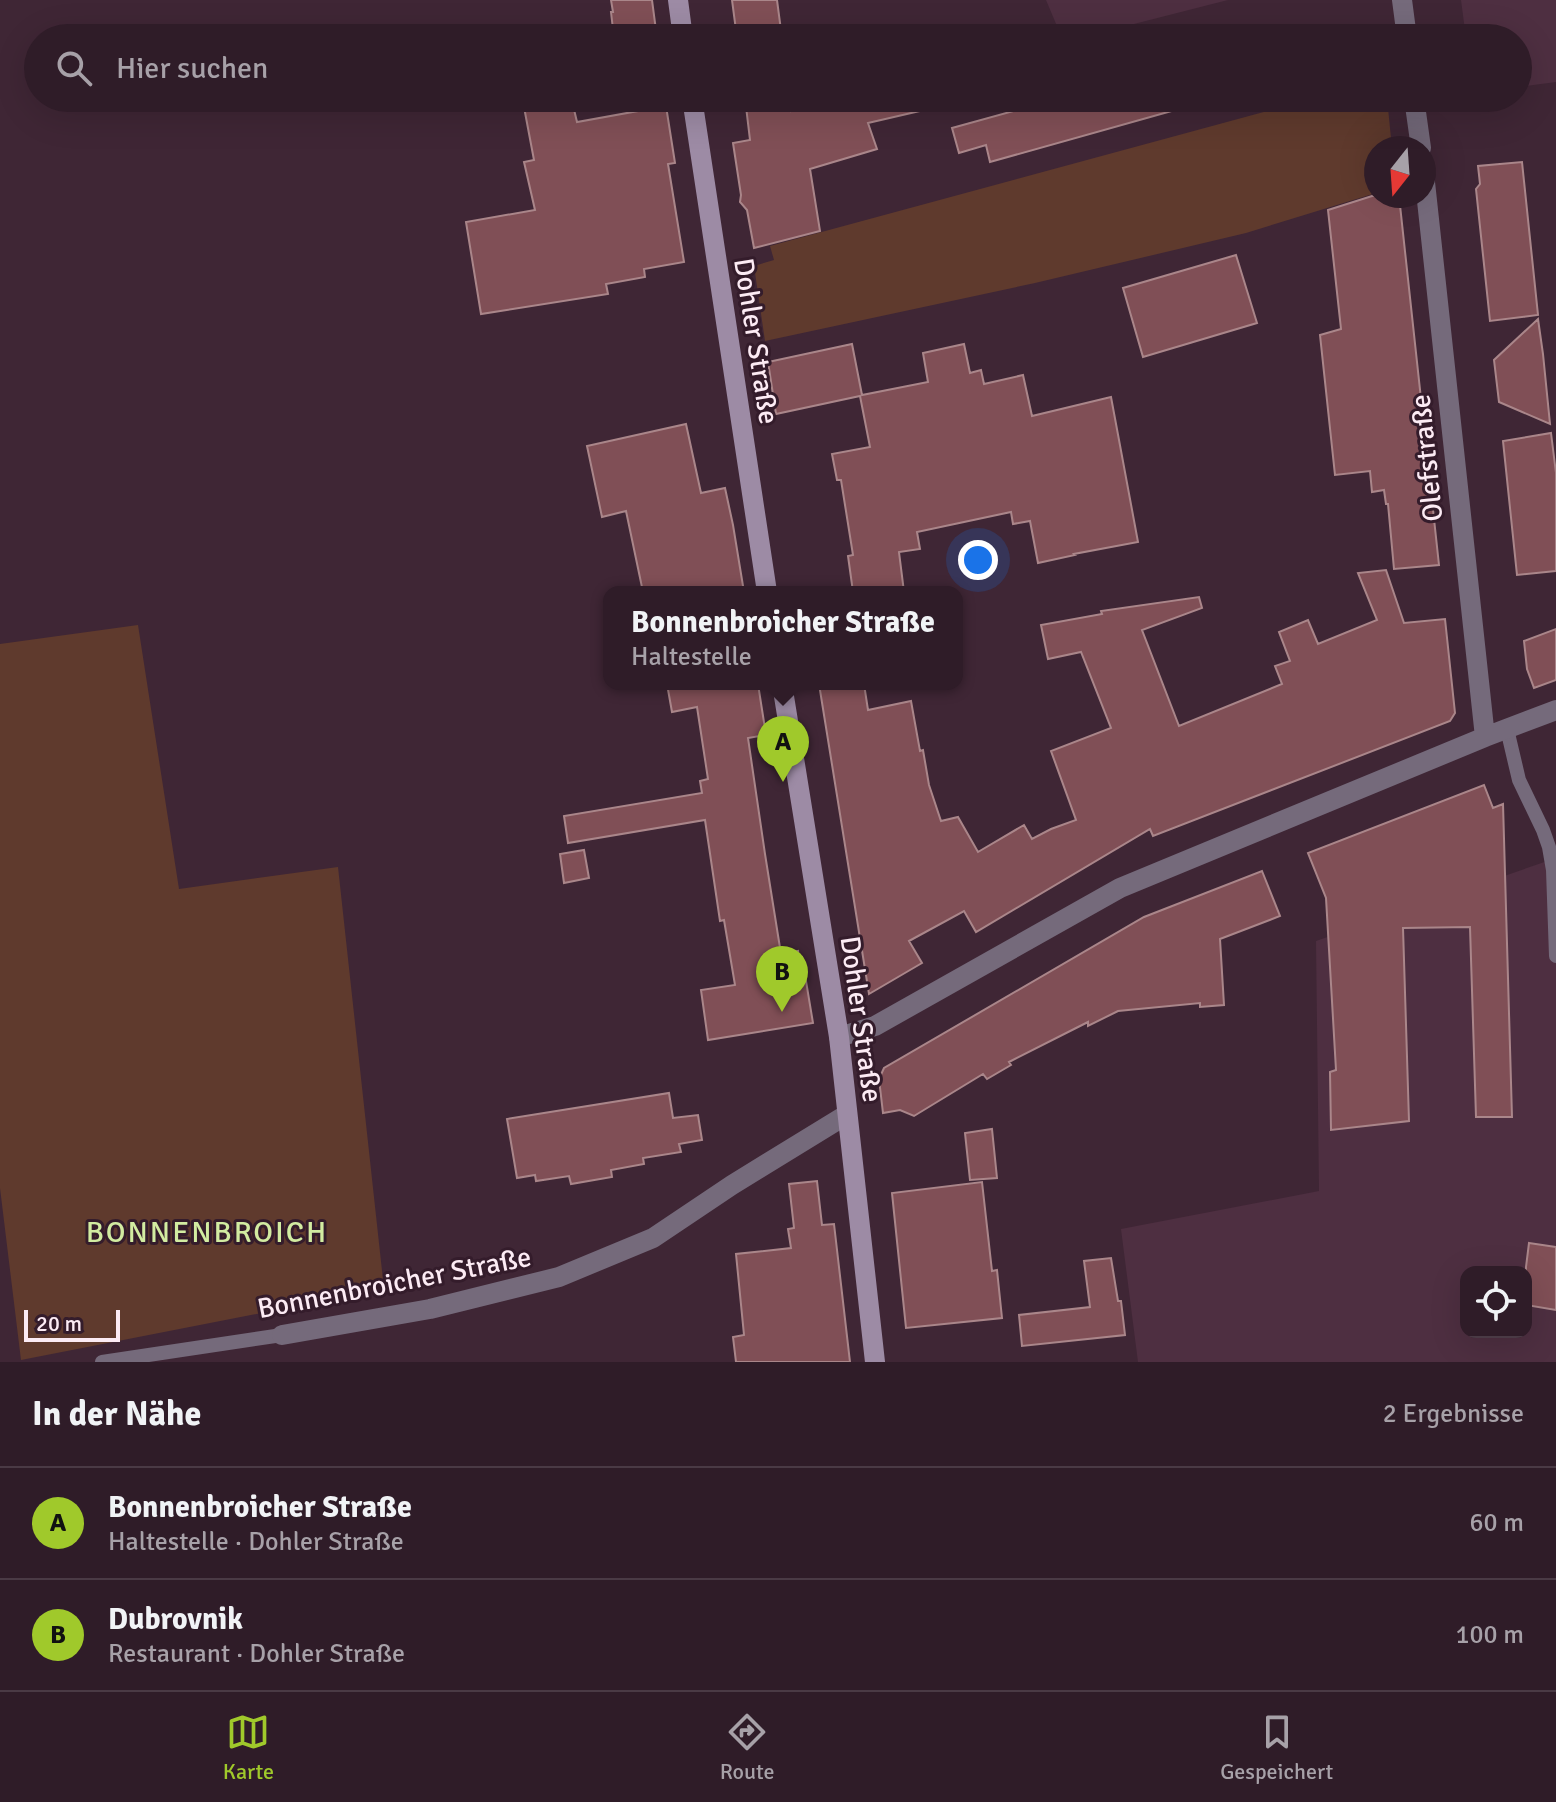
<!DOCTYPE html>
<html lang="de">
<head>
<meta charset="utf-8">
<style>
  body { margin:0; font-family:Signika,sans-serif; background:#372530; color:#f1f3f6 }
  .controls { position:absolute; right:24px; bottom:24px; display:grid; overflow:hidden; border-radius:16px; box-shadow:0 8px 32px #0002 }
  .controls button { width:72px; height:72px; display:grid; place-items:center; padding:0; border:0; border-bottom:2px solid #4a3a45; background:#2f1c28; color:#f1f3f6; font:40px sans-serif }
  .compass { position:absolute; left:1364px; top:136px; width:72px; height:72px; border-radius:50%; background:#2f1c28; box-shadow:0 8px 32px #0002; rotate:197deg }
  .scale { position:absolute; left:24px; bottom:20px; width:96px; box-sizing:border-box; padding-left:8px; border:4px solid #fcebf4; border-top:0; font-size:22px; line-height:28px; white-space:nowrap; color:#fcebf4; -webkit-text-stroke:6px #341c2b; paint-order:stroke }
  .you { position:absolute; left:978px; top:560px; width:28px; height:28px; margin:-20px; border:6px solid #fff; border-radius:50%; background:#1a73e8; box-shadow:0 0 0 12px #1a73e833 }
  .badge { display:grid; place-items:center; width:52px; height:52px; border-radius:50%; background:#a0c92b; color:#111; font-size:26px; font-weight:700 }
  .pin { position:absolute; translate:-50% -66px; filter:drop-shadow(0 2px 4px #0008) }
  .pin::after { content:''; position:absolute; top:42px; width:28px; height:24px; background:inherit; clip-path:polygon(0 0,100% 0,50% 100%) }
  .popup { position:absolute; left:603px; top:586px; width:360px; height:104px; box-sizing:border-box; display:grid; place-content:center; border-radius:16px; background:#2f1c28; filter:drop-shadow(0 2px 6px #0005); font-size:26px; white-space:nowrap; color:#a7a1a8 }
  .popup b { font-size:30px; color:#f1f3f6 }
  .popup::after { content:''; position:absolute; left:50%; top:100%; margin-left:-16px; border:16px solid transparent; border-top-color:#2f1c28 }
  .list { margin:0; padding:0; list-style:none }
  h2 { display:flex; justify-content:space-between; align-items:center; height:104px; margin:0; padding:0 32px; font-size:34px }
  h2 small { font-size:26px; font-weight:400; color:#a7a1a8 }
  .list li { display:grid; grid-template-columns:52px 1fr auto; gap:24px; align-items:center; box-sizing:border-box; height:112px; padding:0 32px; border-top:2px solid #4a3a45 }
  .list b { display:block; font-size:30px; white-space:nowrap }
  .list p { margin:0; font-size:26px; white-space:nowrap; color:#a7a1a8 }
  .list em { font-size:26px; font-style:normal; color:#a7a1a8 }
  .icon { flex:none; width:44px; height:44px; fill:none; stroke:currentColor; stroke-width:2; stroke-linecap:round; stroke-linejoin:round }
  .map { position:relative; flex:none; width:1556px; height:1362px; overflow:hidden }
  .search { position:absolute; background:#2f1c28; box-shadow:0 8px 32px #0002; left:24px; right:24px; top:24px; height:88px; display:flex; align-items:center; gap:20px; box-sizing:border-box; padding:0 28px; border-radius:44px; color:#a7a1a8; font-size:30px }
  .sheet { height:328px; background:#2f1c28 }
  nav { display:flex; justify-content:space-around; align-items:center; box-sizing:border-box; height:112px; border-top:2px solid #4a3a45; background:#2f1c28; font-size:22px; color:#a7a1a8 }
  nav a { display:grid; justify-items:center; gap:4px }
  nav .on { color:#a0c92b }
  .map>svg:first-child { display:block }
</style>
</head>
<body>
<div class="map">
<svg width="1556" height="1362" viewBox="0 0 1556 1362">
  <rect width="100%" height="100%" fill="#3f2635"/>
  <path fill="#4e2f41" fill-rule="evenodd" d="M 1046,0 L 1228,0 L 1079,38 L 1062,38 Z
    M 1461,0 L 1556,0 L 1556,82 L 1518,87 L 1518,38 L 1466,38 Z
    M 1556,858 L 1556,1362 L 1138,1362 L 1121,1229 L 1319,1191 L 1316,941 ZM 1466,1272 L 1526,1272 L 1526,1332 L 1466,1332 Z"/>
  <path fill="#5f3a2d" d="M 1315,98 L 1387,98 L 1392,148 L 1376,148 L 1376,193 L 1246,233 L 1035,283 L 765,341 L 754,266 L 774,260 L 770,246 Z
    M 138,625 L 179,889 L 338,867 L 384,1289 L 21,1360 L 0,1188 L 0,644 Z"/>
  <path fill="#804f56" stroke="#aa868a" stroke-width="2" d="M 611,0 L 652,0 L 657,38 L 614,38 L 611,12 L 613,12 Z
    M 732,0 L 777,0 L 782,38 L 737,38 Z
    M 745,98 L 790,98 L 791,111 L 847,98 L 932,98 L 933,108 L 868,123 L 877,149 L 810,169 L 820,231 L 754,248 L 747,210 L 740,202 L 741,195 L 733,143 L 750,140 Z
    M 1060,98 L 1192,98 L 1193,105 L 990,162 L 986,145 L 959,153 L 952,128 Z
    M 572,101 L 577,122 L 666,106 L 675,163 L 668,164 L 684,262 L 644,269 L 645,277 L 606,284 L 608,294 L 481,314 L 466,222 L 535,210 L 524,162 L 534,160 L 524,107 Z
    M 1522,162 L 1538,315 L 1490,321 L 1476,189 L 1480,184 L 1478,166 Z
    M 1372,196 L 1399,196 L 1439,565 L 1394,569 L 1388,504 L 1386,504 L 1384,490 L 1372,492 L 1370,471 L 1335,475 L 1320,335 L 1341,329 L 1328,210 Z
    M 1236,255 L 1257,323 L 1143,357 L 1123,288 Z
    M 1538,319 L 1543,354 L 1550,424 L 1499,402 L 1494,360 Z
    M 852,344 L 862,395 L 928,382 L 923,353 L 964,344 L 970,373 L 981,370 L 984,384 L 1023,375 L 1032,416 L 1111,397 L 1138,542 L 1074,554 L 1075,555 L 1038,563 L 1030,521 L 1013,524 L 1011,512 L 917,532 L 920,549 L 899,552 L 904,592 L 853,592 L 848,556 L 853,555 L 841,480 L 837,480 L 832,454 L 870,447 L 860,396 L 776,414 L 768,362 Z
    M 686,424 L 701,493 L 725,488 L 733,525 L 744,592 L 643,592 L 626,511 L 602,517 L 587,446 Z
    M 1551,433 L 1556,473 L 1556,571 L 1517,575 L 1503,441 Z
    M 1386,570 L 1404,623 L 1445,619 L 1455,713 L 1450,721 L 1153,836 L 1150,829 L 976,932 L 964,911 L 909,941 L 922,963 L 869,994 L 819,684 L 864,684 L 868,710 L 911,701 L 920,751 L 923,750 L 929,785 L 941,821 L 958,817 L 978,852 L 1024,825 L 1032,839 L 1051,829 L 1076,820 L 1051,751 L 1111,728 L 1081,652 L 1048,659 L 1041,625 L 1102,614 L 1101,611 L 1199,597 L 1202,608 L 1142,630 L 1179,726 L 1282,684 L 1275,666 L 1290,661 L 1279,632 L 1308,620 L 1318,644 L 1377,620 L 1358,573 Z
    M 1556,629 L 1556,680 L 1534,688 L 1527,669 L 1524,641 Z
    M 667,684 L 758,684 L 766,735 L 748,738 L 765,854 L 781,954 L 798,951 L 799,958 L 802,957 L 813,1023 L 708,1040 L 701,990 L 735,985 L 724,920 L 720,921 L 705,820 L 568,843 L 564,816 L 702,793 L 700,781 L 708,779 L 697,707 L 672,712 Z
    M 1484,785 L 1493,808 L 1503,804 L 1512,1117 L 1476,1117 L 1470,927 L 1403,928 L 1409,1121 L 1331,1130 L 1330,1072 L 1336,1070 L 1326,898 L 1308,853 Z
    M 584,850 L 589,878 L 564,883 L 560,854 Z
    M 1262,871 L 1280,916 L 1220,939 L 1224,1005 L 1200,1007 L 1200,1003 L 1118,1011 L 1088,1026 L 1088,1022 L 1009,1062 L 1011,1065 L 987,1079 L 983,1074 L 914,1116 L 900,1110 L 883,1113 L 879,1079 L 884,1068 L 1144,917 Z
    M 669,1093 L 673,1118 L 698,1115 L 702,1140 L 679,1144 L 681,1152 L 643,1158 L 644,1164 L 611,1170 L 612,1177 L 571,1184 L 569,1176 L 536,1181 L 535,1175 L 517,1178 L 507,1119 Z
    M 992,1129 L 997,1178 L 970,1180 L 965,1133 Z
    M 817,1181 L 822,1225 L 834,1224 L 850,1362 L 736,1362 L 733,1337 L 744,1335 L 736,1254 L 791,1248 L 788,1229 L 794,1228 L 789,1184 Z
    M 982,1182 L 992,1271 L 997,1270 L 1002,1318 L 906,1328 L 892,1193 Z
    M 1529,1243 L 1556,1247 L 1556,1310 L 1526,1305 L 1526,1267 Z
    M 1111,1258 L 1118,1301 L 1121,1301 L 1125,1335 L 1022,1346 L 1019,1315 L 1090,1307 L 1084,1261 Z"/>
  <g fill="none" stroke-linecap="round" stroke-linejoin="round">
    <path stroke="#756a7b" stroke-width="14" d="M 1507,729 L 1519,780 L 1543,830 L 1549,847 L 1553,870 L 1556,956
      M 102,1362 L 282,1335"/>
    <path stroke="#756a7b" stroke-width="20" d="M 1402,0 L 1407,38
      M 1414,98 L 1421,148
      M 1424,173 L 1485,737
      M 839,1037 L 875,1026 L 1120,888 L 1485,737 L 1556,710
      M 282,1335 L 430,1309 L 559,1277 L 653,1238 L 732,1185 L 846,1115"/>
    <path stroke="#9d8ba5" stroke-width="20" d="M 678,0 L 683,38
      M 692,98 L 767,592
      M 782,684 L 839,1037 L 875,1362"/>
  </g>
  <g text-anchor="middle" stroke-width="6" stroke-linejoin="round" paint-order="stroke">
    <g font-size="28" fill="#fcebf4" stroke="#341c2b">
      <text transform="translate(757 341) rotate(81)" y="10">Dohler Straße</text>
      <text transform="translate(1426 458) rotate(-96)" y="10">Olefstraße</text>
      <text transform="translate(862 1019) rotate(82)" y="10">Dohler Straße</text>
      <text transform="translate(394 1282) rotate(-11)" y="10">Bonnenbroicher Straße</text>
    </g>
    <g font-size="30" letter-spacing="2" fill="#d2eca1" stroke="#341c2b">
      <text x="207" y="1242">BONNENBROICH</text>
    </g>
  </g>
</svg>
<div class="controls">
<button><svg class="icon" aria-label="locate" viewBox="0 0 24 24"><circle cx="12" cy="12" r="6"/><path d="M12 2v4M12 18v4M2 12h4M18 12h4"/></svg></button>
</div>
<svg class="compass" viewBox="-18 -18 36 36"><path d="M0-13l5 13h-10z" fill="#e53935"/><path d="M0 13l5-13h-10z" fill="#a7a1a8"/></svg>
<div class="scale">20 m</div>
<div class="you"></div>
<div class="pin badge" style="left:783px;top:782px">A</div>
<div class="popup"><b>Bonnenbroicher Straße</b>Haltestelle</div>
<div class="pin badge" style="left:782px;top:1012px">B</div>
<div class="search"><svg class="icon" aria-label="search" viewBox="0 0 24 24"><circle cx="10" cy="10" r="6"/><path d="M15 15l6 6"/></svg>Hier suchen</div>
</div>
<section class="sheet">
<h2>In der Nähe<small>2 Ergebnisse</small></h2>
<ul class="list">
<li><span class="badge">A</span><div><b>Bonnenbroicher Straße</b><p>Haltestelle · Dohler Straße</p></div><em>60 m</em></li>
<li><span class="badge">B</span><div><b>Dubrovnik</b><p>Restaurant · Dohler Straße</p></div><em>100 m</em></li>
</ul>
</section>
<nav>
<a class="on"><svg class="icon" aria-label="map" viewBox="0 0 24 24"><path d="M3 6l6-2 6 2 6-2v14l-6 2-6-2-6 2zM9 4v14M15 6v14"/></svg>Karte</a>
<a><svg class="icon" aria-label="directions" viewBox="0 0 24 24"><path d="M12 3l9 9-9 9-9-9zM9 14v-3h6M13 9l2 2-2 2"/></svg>Route</a>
<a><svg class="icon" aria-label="saved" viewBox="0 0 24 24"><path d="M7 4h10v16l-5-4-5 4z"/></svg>Gespeichert</a>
</nav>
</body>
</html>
